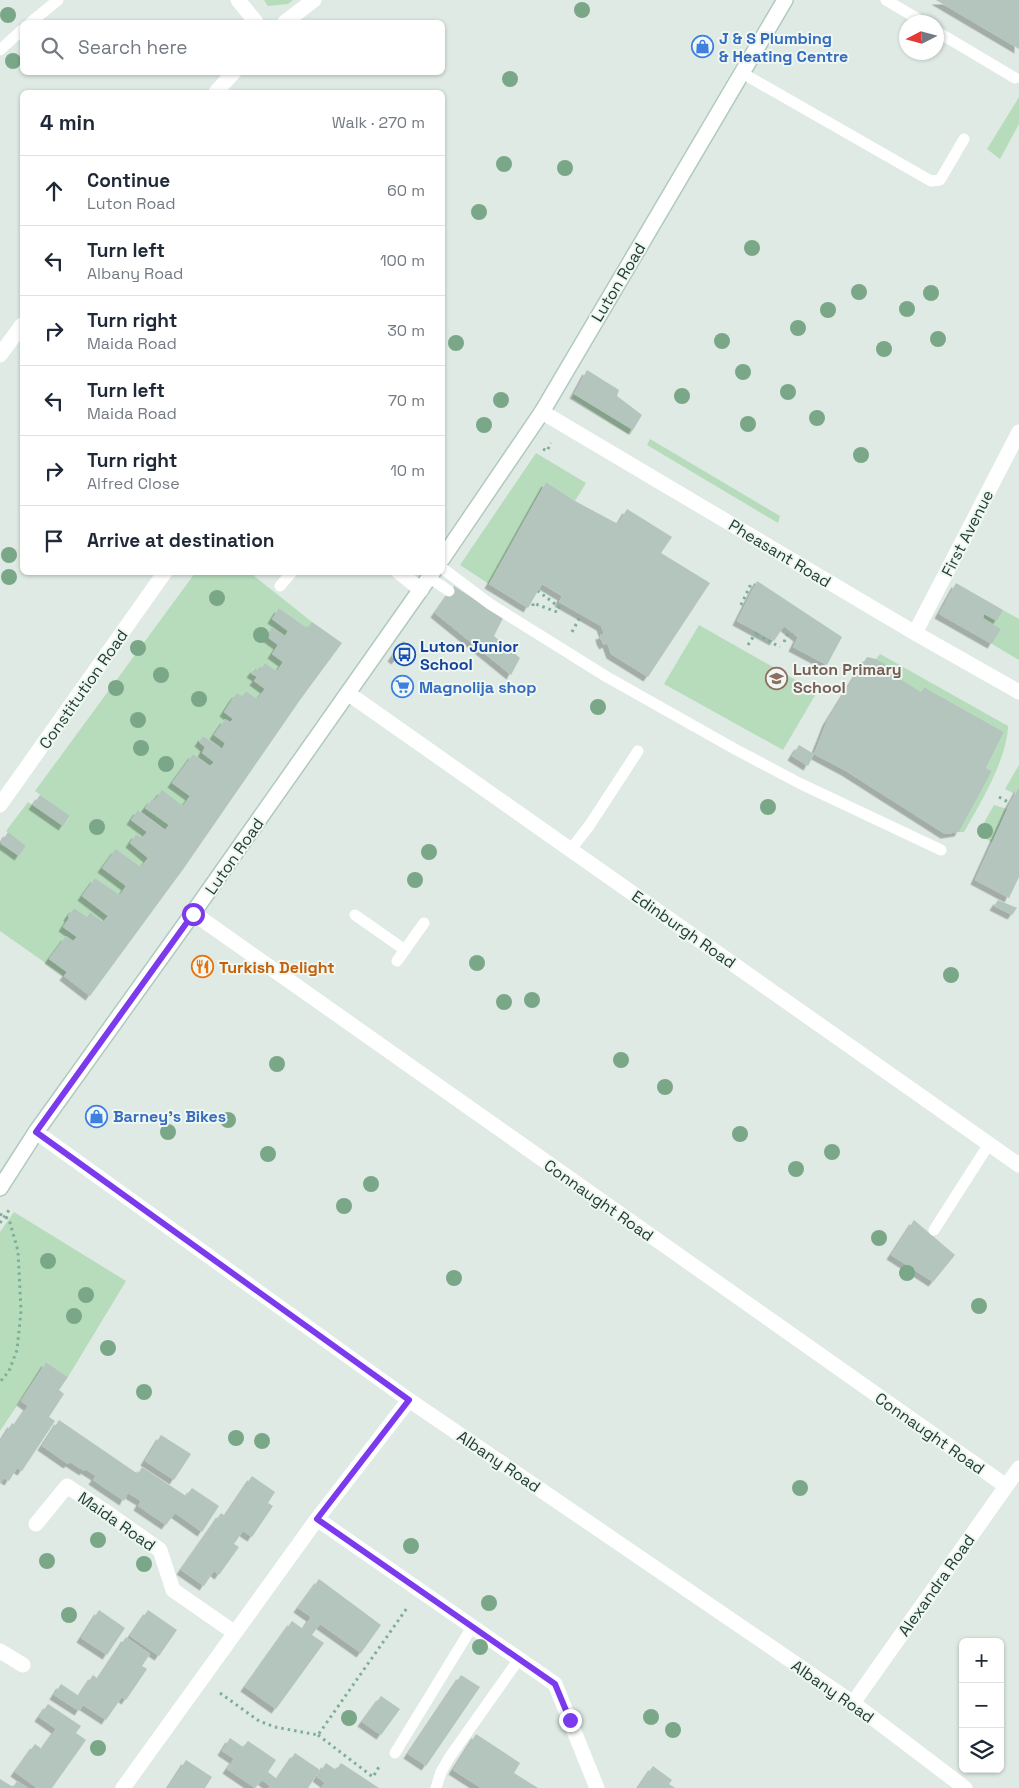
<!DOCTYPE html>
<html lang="en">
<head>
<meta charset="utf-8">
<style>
  body { margin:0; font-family:"Space Grotesk",sans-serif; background:#f6f6f7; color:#1f2937 }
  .controls { position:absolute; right:15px; bottom:15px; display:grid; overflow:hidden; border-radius:8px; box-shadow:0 1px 4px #0004 }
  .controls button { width:45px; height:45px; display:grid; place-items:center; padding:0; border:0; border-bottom:1px solid #e0e1e3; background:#fff; color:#1f2937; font:25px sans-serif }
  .compass { position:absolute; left:899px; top:15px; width:45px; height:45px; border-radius:50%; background:#fff; box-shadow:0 1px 4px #0004; rotate:264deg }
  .stop { position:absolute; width:15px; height:15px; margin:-11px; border:4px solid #7c3aed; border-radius:50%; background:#fff }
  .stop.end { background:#7c3aed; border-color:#fff; box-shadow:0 1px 5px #0008 }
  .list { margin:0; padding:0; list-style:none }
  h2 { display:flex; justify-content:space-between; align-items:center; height:65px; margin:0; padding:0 20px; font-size:21px }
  h2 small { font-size:16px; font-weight:400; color:#747a83 }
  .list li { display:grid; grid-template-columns:32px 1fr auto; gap:15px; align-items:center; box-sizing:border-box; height:70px; padding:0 20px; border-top:1px solid #e0e1e3 }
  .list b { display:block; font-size:19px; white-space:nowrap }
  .list p { margin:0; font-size:16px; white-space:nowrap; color:#747a83 }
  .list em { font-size:16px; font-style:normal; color:#747a83 }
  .icon { flex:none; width:28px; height:28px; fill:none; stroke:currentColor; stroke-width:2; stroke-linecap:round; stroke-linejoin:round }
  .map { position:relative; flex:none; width:1019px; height:1788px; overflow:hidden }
  .search { position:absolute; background:#fff; box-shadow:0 1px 4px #0004; left:20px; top:20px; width:425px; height:55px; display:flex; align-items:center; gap:12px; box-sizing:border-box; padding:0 18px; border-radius:8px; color:#747a83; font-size:19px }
  .panel { position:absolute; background:#fff; box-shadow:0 1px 4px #0004; left:20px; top:90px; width:425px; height:485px; border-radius:8px }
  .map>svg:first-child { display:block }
</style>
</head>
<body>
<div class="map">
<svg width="1019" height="1788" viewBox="0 0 1019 1788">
  <defs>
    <filter id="shadow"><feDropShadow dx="-4.5" dy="4.5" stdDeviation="0" flood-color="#0004"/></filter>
  </defs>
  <rect width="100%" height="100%" fill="#deeae3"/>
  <path fill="#b6dcbc" d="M 264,0 L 293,0 L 288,4 L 268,6 Z
    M 1019,97 L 1019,124 L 1000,159 L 987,149 Z
    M 574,394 L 633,430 L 630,435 L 572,398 Z
    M 650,439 L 780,516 L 778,523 L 647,445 Z
    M 536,453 L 586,483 L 575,501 L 546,482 L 489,584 L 460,565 Z
    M 249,572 L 252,575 L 250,573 L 257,573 L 254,576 L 312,622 L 307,628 L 279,608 L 272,619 L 288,631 L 285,636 L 272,627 L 266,636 L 278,645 L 272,654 L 283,662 L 277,671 L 265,663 L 259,671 L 254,668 L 251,673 L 257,677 L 254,681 L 265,689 L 257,699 L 246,691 L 242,696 L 237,693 L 224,712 L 233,719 L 230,722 L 225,719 L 214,735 L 225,743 L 222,749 L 203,736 L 199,742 L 205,747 L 202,753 L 214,762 L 210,766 L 193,754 L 172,783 L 190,796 L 183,806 L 151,800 L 146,807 L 169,825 L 165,830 L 139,810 L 131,820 L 147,832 L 142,838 L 136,834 L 130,843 L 148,858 L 141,867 L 116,849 L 126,886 L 120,895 L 95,878 L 82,896 L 108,916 L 103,922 L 90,912 L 87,917 L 74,908 L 68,916 L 69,918 L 63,927 L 77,937 L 73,941 L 66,936 L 49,959 L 67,972 L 64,976 L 0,931 L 0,844 L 19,856 L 26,846 L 6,831 L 28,802 L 63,826 L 70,817 L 35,791 L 195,573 Z
    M 1003,610 L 1019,619 L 1019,660 L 992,644 L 1001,629 L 983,618 L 984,614 L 997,621 Z
    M 699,625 L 817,692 L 783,750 L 664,684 Z
    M 880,654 L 1008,726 C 1007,759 980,804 964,832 L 959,832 L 992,771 L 986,768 L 1004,732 L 924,687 L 921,692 L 896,676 L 876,659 Z
    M 1019,765 L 1019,787 L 1015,794 L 1005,789 Z
    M 994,805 L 1007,809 L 992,843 L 978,833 Z
    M 14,1212 L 126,1281 L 68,1377 L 46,1362 L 0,1431 L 0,1232 Z"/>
  <path fill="#b3c5bc" filter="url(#shadow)" d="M 936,0 L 1019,0 L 1019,49 Z
    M 587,370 L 619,390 L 617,396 L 642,415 L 633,430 L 574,394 Z
    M 546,482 L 575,501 L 618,524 L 627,509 L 672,537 L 661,553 L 710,583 L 648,677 L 611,654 L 607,643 L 604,645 L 601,640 L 600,635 L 604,634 L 601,626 L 559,602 L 562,596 L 542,584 L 528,608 L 489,584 Z
    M 757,581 L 842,637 L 827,665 L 793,647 L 798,637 L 784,626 L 774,641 L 737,621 Z
    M 956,583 L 1003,610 L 997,621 L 984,614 L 983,618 L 1001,629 L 992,644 L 939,614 Z
    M 454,586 L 503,618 L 494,636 L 520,658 L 511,675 L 435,613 Z
    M 279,608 L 307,628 L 312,622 L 342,643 L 300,700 L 184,868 L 90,996 L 64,976 L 67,972 L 49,959 L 66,936 L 73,941 L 77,937 L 63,927 L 69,918 L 68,916 L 74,908 L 87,917 L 90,912 L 103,922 L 108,916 L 82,896 L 95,878 L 120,895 L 126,886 L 102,868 L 116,849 L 141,867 L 148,858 L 130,843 L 136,834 L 142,838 L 147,832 L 131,820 L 138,810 L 165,830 L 169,825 L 145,808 L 152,799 L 154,801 L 162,790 L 183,806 L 190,796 L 172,783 L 193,754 L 210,766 L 214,762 L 202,753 L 205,747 L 199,742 L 203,736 L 222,749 L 225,743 L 214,735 L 225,719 L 230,722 L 233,719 L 224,712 L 233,698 L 237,693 L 242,696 L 246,691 L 257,699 L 265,689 L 254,681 L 257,677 L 251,673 L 255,668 L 259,671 L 265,663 L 277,671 L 283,662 L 272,654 L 278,645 L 266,636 L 272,627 L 285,636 L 288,631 L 272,619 Z
    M 403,641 L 408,644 L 396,660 L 392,657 Z
    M 867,657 L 876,659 L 897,671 L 896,676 L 921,692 L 924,687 L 1004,732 L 986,768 L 992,771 L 959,832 L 945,834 L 846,771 L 814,754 L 827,721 Z
    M 799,745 L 814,754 L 808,766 L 792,756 Z
    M 1019,787 L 1019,877 L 1009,898 L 975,880 L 1010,803 Z
    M 40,795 L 70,816 L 63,826 L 33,805 Z
    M 8,832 L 26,846 L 19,856 L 1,843 Z
    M 998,900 L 1017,908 L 1012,915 L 994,906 Z
    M 914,1220 L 955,1255 L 933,1282 L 891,1255 Z
    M 46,1362 L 68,1377 L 59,1390 L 64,1394 L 49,1417 L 55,1421 L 22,1471 L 17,1468 L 9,1481 L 4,1478 L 0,1484 L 0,1442 L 12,1423 L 15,1425 L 28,1406 L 21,1401 Z
    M 59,1420 L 138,1474 L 142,1467 L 186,1496 L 192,1488 L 219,1506 L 202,1532 L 175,1513 L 166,1525 L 138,1506 L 141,1501 L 128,1493 L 124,1501 L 93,1480 L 96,1476 L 85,1469 L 84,1471 L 70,1462 L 68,1464 L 42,1446 Z
    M 161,1435 L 191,1454 L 174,1480 L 145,1461 Z
    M 252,1476 L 275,1492 L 268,1503 L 273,1506 L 252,1537 L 243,1531 L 234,1544 L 239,1547 L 219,1575 L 214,1571 L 204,1586 L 181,1570 L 221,1513 L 225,1516 Z
    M 319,1579 L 381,1625 L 361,1653 L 320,1624 L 312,1635 L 324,1643 L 276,1709 L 245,1687 L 292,1621 L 303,1629 L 311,1617 L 298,1608 Z
    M 99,1610 L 125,1628 L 107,1655 L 81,1638 Z
    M 148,1610 L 177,1630 L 159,1656 L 130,1636 Z
    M 126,1637 L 150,1654 L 142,1666 L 147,1669 L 126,1700 L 122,1697 L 106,1720 L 83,1705 L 79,1711 L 54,1695 L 61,1684 L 79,1696 L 93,1675 L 98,1679 Z
    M 461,1675 L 480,1687 L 426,1766 L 408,1754 Z
    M 381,1696 L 400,1709 L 381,1735 L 362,1722 Z
    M 48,1704 L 81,1726 L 76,1733 L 86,1740 L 52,1788 L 37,1788 L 15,1772 L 35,1744 L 42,1749 L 56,1729 L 39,1717 Z
    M 476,1734 L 520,1763 L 514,1773 L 538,1788 L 481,1788 L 453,1770 Z
    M 230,1738 L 243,1747 L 248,1741 L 276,1760 L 268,1772 L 277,1779 L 295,1753 L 320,1770 L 308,1788 L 268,1788 L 270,1786 L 262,1780 L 255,1788 L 227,1769 L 234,1759 L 222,1751 Z
    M 186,1760 L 212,1777 L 205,1788 L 168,1788 Z
    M 326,1763 L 336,1770 L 341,1763 L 379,1788 L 321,1788 L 325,1783 L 317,1777 Z
    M 653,1766 L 672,1780 L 669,1784 L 675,1788 L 638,1788 Z
    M 0,1779 L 13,1787 L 17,1781 L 28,1788 L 0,1788 Z"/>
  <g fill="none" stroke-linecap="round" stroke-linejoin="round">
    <defs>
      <path id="secondary" d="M 442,559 L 542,412 L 785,0
        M 0,1188 L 36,1132 L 193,913 L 433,572"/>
    </defs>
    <use href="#secondary" stroke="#b1cabe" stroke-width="18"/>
    <path stroke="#7eae9a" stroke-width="3" stroke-dasharray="2.5 4" stroke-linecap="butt" d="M 543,449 L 547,451 L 551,443
      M 741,605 L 751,584 L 755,585
      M 533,606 L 533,603 L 557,612 L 559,607 L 538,591
      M 572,632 L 581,615
      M 784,642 L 789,631
      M 748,645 L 757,631 L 758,635 L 780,647
      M 999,797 L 1010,803
      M 0,1214 L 9,1219 L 18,1251 L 21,1311 L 17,1350 L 9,1371 L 0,1382
      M 0,1223 L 9,1210
      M 220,1693 L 259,1721 L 275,1727 L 318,1735 L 407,1608
      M 318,1735 L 373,1777 L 380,1765"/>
    <path stroke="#fff" stroke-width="11" d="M 886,0 L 923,22
      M 31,22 L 58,0
      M 936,31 L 1015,78
      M 0,50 L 22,30
      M 742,73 L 931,181 L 940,180 L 964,139
      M 442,568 L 490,604 L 607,677 L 733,748 L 799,783 L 941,850
      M 430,578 L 449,591
      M 280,586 L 292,572
      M 571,849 L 589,826 L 638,751
      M 355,915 L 405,950
      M 397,961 L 424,923
      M 934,1230 L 989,1144
      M 395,1753 L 472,1627
      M 436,1788 L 441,1772 L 449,1758 L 519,1659"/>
    <path stroke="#fff" stroke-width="15" d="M 238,0 L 256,22
      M 285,22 L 314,0
      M 216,92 L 234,72
      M 0,355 L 22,325
      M 542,412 L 915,633 L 1019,692
      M 399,572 L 421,590
      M 915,633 L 1019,432
      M 349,694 L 1019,1165
      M 0,805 L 165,572
      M 193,913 L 1006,1486
      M 36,1132 L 409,1400 L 853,1703 L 965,1788
      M 317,1519 L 555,1684 L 597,1788
      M 36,1524 L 67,1486 L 109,1514 L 160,1550 L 173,1590 L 235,1633
      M 0,1651 L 23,1665
      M 853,1703 L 1019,1468
      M 123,1788 L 317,1519 L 409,1400"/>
    <use href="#secondary" stroke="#fff" stroke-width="15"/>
  </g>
  <g fill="#7aa788">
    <circle cx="582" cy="10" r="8"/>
    <circle cx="8" cy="15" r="8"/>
    <circle cx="13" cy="61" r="8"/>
    <circle cx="510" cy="79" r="8"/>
    <circle cx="504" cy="164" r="8"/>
    <circle cx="565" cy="168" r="8"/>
    <circle cx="479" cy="212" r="8"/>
    <circle cx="752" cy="248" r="8"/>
    <circle cx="859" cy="292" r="8"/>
    <circle cx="931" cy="293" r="8"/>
    <circle cx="907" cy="309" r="8"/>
    <circle cx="828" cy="310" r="8"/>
    <circle cx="798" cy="328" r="8"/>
    <circle cx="938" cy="339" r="8"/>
    <circle cx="722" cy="341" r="8"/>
    <circle cx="456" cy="343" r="8"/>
    <circle cx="884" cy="349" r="8"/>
    <circle cx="743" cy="372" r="8"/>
    <circle cx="788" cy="392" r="8"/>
    <circle cx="682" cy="396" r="8"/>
    <circle cx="501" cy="400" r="8"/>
    <circle cx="817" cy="418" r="8"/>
    <circle cx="748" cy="424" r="8"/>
    <circle cx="484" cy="425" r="8"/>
    <circle cx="861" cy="455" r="8"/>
    <circle cx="9" cy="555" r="8"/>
    <circle cx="9" cy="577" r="8"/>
    <circle cx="217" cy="598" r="8"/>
    <circle cx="261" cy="635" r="8"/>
    <circle cx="138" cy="648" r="8"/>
    <circle cx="161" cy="675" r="8"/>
    <circle cx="116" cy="688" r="8"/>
    <circle cx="199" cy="699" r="8"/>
    <circle cx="598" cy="707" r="8"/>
    <circle cx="138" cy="720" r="8"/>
    <circle cx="141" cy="748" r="8"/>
    <circle cx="166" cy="764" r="8"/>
    <circle cx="768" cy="807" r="8"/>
    <circle cx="97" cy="827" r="8"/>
    <circle cx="985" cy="831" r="8"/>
    <circle cx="429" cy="852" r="8"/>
    <circle cx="415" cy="880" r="8"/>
    <circle cx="477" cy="963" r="8"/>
    <circle cx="951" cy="975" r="8"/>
    <circle cx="532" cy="1000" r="8"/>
    <circle cx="504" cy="1002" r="8"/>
    <circle cx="621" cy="1060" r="8"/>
    <circle cx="277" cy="1064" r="8"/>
    <circle cx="665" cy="1087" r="8"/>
    <circle cx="228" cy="1120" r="8"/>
    <circle cx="168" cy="1132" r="8"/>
    <circle cx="740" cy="1134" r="8"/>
    <circle cx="832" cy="1152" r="8"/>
    <circle cx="268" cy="1154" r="8"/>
    <circle cx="796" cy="1169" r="8"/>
    <circle cx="371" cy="1184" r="8"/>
    <circle cx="344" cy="1206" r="8"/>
    <circle cx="879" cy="1238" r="8"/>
    <circle cx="48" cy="1261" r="8"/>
    <circle cx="907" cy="1273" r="8"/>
    <circle cx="454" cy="1278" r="8"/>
    <circle cx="86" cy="1295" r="8"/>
    <circle cx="979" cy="1306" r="8"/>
    <circle cx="74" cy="1316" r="8"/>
    <circle cx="108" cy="1348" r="8"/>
    <circle cx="144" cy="1392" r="8"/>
    <circle cx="236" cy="1438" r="8"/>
    <circle cx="262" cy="1441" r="8"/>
    <circle cx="800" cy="1488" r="8"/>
    <circle cx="98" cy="1540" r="8"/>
    <circle cx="411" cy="1546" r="8"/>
    <circle cx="47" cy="1561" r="8"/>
    <circle cx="144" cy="1564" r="8"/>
    <circle cx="489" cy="1603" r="8"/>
    <circle cx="69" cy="1615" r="8"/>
    <circle cx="480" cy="1647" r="8"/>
    <circle cx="651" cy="1717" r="8"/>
    <circle cx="349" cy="1718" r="8"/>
    <circle cx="673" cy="1730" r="8"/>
    <circle cx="98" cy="1748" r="8"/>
  </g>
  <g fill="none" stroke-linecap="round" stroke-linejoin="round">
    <path stroke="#7c3aed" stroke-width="6" d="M 193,914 L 36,1132 L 409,1400 L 317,1519 L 555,1684 L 570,1720"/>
  </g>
  <defs>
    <symbol id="shop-ring" viewBox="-11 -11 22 22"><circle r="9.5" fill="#eef7f2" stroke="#3f7fe0" stroke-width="1.5"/><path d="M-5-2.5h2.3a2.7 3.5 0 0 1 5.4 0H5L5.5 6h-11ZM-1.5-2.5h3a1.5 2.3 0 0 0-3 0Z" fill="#3f7fe0"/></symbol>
    <symbol id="bus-ring" viewBox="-11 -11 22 22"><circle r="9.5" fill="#eef7f2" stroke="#1a4fb4" stroke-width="1.5"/><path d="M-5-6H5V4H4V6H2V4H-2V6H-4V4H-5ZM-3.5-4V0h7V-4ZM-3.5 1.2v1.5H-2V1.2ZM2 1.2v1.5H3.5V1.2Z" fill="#1a4fb4"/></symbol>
    <symbol id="school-ring" viewBox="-11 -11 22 22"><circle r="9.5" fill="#eef7f2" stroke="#8d6e63" stroke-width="1.5"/><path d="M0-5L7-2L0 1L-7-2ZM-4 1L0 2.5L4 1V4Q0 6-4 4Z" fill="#8d6e63"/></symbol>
    <symbol id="supermarket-ring" viewBox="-11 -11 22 22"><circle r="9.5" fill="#eef7f2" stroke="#3f7fe0" stroke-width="1.5"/><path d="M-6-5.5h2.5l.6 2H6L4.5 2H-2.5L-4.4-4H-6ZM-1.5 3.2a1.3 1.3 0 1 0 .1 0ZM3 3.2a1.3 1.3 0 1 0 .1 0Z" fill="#3f7fe0"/></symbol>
    <symbol id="restaurant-ring" viewBox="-11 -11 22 22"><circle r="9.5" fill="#eef7f2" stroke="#e8710a" stroke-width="1.5"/><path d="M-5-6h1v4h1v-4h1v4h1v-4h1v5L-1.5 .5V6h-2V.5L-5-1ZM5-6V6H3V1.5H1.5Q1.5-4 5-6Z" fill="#e8710a"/></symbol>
  </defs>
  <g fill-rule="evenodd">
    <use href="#shop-ring" x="690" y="34" width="25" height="25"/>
    <use href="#bus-ring" x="392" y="642" width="25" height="25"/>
    <use href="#school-ring" x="764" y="666" width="25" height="25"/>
    <use href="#supermarket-ring" x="390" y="674" width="25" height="25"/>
    <use href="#restaurant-ring" x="190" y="954" width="25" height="25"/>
    <use href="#shop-ring" x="84" y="1104" width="25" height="25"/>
  </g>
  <g text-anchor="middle" stroke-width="4" stroke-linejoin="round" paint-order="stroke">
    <g font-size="16" font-weight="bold" fill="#366cbe" stroke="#eef7f2" text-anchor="start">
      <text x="719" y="44">J &amp; S Plumbing<tspan x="719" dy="18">&amp; Heating Centre</tspan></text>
      <text x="419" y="693">Magnolija shop</text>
      <text x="113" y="1122">Barney's Bikes</text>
    </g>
    <g font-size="16" fill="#1f3a30" stroke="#eef7f2">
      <text transform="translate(618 282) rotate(-59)" y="6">Luton Road</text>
      <text transform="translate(967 533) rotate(-63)" y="6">First Avenue</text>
      <text transform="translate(780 553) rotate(31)" y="6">Pheasant Road</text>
      <text transform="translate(83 689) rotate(-55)" y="6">Constitution Road</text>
      <text transform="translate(234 856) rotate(-55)" y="6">Luton Road</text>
      <text transform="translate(684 929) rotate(35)" y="6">Edinburgh Road</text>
      <text transform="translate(599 1200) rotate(35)" y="6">Connaught Road</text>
      <text transform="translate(930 1433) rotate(35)" y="6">Connaught Road</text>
      <text transform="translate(499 1461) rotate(34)" y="6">Albany Road</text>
      <text transform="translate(117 1521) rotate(35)" y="6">Maida Road</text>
      <text transform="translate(936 1585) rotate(-55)" y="6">Alexandra Road</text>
      <text transform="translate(833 1691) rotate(35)" y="6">Albany Road</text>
    </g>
    <g font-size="16" font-weight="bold" fill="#164399" stroke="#eef7f2" text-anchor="start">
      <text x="420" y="652">Luton Junior<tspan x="420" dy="18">School</tspan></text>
    </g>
    <g font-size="16" font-weight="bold" fill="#785e54" stroke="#eef7f2" text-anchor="start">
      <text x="793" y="675">Luton Primary<tspan x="793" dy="18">School</tspan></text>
    </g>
    <g font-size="16" font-weight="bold" fill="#c56008" stroke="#eef7f2" text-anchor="start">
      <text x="219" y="973">Turkish Delight</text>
    </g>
  </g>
</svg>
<div class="controls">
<button>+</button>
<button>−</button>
<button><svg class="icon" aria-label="layers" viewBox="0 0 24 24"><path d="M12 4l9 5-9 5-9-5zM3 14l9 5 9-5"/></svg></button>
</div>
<svg class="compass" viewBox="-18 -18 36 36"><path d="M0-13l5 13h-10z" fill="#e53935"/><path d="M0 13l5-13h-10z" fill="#747a83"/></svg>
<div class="stop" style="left:193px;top:914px"></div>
<div class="stop end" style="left:570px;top:1720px"></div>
<div class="search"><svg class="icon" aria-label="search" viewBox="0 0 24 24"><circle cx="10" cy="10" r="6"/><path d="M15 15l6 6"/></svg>Search here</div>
<section class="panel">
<h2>4 min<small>Walk · 270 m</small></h2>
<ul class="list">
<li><svg class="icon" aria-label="ahead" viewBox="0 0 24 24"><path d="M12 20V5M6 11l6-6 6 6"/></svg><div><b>Continue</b><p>Luton Road</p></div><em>60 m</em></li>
<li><svg class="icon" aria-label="left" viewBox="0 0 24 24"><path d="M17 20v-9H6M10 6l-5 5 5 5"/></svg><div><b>Turn left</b><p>Albany Road</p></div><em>100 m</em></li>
<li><svg class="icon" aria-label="right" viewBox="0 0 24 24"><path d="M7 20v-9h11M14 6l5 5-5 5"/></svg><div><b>Turn right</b><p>Maida Road</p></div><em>30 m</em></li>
<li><svg class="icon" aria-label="left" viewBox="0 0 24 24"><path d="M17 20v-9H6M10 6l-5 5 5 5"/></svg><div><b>Turn left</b><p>Maida Road</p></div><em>70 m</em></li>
<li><svg class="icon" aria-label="right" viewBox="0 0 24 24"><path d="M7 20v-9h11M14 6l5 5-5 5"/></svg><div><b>Turn right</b><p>Alfred Close</p></div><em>10 m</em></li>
<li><svg class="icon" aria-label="arrive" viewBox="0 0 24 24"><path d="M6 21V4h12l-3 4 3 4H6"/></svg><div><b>Arrive at destination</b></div></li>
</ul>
</section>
</div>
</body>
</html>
